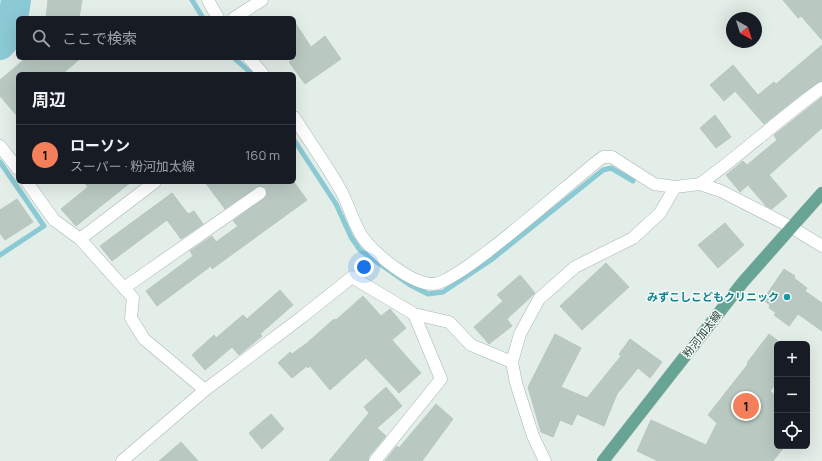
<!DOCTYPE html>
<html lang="ja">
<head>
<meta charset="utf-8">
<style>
  body { margin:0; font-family:Manrope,"Noto Sans JP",sans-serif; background:#242831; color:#f1f3f6 }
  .controls { position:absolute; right:12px; bottom:12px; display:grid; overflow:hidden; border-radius:6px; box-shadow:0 4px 16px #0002 }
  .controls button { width:36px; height:36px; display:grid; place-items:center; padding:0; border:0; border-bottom:1px solid #363941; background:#171b24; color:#f1f3f6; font:20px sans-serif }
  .compass { position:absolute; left:726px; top:12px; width:36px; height:36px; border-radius:50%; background:#171b24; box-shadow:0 4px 16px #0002; rotate:141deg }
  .you { position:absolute; left:364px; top:267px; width:14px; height:14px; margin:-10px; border:3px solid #fff; border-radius:50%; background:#1a73e8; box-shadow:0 0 0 6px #1a73e833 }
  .badge { display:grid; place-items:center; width:26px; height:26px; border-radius:50%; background:#f57f5a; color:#111; font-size:13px; font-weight:700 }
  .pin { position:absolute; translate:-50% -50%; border:2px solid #fff; box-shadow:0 1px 4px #0006 }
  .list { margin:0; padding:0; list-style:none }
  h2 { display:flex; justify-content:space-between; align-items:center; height:52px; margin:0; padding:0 16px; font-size:17px }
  h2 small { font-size:13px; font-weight:400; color:#9ea1a6 }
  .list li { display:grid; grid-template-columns:26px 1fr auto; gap:12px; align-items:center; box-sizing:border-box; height:60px; padding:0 16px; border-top:1px solid #363941 }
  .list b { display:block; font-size:15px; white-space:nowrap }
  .list p { margin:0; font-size:13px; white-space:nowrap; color:#9ea1a6 }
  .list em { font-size:13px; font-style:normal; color:#9ea1a6 }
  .icon { flex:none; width:22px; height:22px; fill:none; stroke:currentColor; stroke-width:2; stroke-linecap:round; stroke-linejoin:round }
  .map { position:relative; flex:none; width:822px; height:461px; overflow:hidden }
  .search { position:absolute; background:#171b24; box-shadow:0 4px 16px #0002; left:16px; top:16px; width:280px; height:44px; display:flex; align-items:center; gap:10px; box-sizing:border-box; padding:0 14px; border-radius:6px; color:#9ea1a6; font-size:15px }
  .panel { position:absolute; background:#171b24; box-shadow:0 4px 16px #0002; left:16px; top:72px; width:280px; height:112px; border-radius:6px }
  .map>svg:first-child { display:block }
</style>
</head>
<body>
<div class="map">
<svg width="822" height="461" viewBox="0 0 822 461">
  <rect width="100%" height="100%" fill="#e4eee9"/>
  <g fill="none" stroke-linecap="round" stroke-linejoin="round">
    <path stroke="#8bc9d4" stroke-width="5" d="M 192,0 L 203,18
      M 234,58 L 252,74
      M 294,140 L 336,204 L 351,237 L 360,250 L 410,285 L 428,294 L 443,292 L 491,260 L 603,170 L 611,168 L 633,181
      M 0,162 L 44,226 L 0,255"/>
    <path stroke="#8bc9d4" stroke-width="30" d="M 0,45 C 11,35 14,14 16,0"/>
  </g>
  <path fill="#b9c9c2" stroke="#b6c8c0" d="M 48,0 L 82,0 L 79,18 L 46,18 Z
    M 783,0 L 822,0 L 822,40 L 801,16 L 798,18 Z
    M 294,21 L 311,47 L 325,36 L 341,59 L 305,84 L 289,62 L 294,58 Z
    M 822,45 L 822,81 L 802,94 L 764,124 L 735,91 L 724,101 L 710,85 L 733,65 L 758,95 L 774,82 L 776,84 Z
    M 26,58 L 81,58 L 62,74 L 18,74 L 18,117 L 0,96 L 0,80 Z
    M 822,97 L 822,128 L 769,175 L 787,196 L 772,209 L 766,206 L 748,185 L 740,192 L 726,175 L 743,161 L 747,165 L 777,140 L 774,135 Z
    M 715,115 L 731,137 L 716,148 L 700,128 Z
    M 84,182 L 131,182 L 76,226 L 61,209 L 88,187 Z
    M 205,182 L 294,182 L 307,200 L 212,269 L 211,266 L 157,306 L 146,291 L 193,256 L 190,251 L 212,236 L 216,242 L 238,226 L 233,221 L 267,196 L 266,188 L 259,186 L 225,209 Z
    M 172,193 L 188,214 L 194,211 L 203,224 L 181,239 L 167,220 L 112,261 L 100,246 Z
    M 17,199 L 33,222 L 5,240 L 0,233 L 0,210 Z
    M 725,223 L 744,245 L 718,268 L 698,245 Z
    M 606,263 L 629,287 L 582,330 L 560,306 Z
    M 784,269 L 795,276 L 794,278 L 807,288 L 805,291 L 822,303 L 822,331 L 798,314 L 789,326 L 774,315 L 776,313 L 769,308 L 770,305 L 763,300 Z
    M 520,275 L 535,293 L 507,319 L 512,326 L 489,344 L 474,327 L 503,301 L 497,295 Z
    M 280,290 L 293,305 L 260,334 L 262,336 L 239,355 L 232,347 L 205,370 L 192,355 L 214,335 L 216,338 L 243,315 L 247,319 Z
    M 363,296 L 381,316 L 390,309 L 406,328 L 392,340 L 421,373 L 399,393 L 366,358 L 330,390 L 310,366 L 308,368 L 307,366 L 292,378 L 278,363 L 290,352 L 292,354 L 307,343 L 334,319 L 336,320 Z
    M 555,334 L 581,348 L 561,387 L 587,398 L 621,356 L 619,354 L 630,339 L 662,362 L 650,378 L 638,368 L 617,394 L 604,426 L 577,414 L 572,425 L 560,420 L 553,437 L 541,432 L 528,387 Z
    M 769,334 L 777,340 L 777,382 L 770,391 L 777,397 L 777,446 L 785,446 L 773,461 L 658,461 L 637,451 L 651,420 L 706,445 L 717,423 L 708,415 L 748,364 L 747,363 Z
    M 386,387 L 402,406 L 377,428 L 386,436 L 369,456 L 368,461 L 329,461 L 369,413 L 364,407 Z
    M 436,404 L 453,419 L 422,461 L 385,461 L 397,446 L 399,448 Z
    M 271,414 L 284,429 L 262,449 L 249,433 Z
    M 181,442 L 198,461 L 159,461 Z"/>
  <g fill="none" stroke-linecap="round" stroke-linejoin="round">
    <defs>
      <path id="minor" d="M 208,0 L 218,18
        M 234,18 L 262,0
        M 249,58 L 263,74
        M 294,117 C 309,141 326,164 340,189 C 349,204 353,224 363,238 C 376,255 411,284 433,284 C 460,283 573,179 603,157 L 612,157 L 654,184 L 675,187 L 700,184 L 721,191 L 791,227 L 822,246
        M 0,146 L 18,169
        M 27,182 L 54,220 L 80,239 L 133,298 L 131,318 L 144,339 L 205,390
        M 700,184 C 742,154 780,118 822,88
        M 80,239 L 155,182
        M 124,288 L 260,193
        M 122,461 L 205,390 L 302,317 L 352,277 L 414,314 L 449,322 L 471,345 L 512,362
        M 375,461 L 441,379 L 414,314
        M 545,461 L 533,436 L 516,383 L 512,362 L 520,334 L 539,299 L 575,267 L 633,238 L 660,213 L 675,187"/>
      <path id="major" d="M 603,461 L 743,282 L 822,193"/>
    </defs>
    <use href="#minor" stroke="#a6b6b0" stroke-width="13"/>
    <use href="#major" stroke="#c1cac7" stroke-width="13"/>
    <use href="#minor" stroke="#fff" stroke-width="12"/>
    <use href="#major" stroke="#67a494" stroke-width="12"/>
  </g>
  <circle fill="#0f9aa8" stroke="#f5faf7" stroke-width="1.5" cx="787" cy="297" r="4"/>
  <g text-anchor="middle" stroke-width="3" stroke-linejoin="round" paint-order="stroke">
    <g font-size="11" font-weight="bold" fill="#0d838f" stroke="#f5faf7" text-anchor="end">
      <text x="779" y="301">みずこしこどもクリニック</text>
    </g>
    <g font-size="11" fill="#224038" stroke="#f5faf7">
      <text transform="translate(702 334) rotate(-52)" y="4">粉河加太線</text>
    </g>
  </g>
</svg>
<div class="controls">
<button>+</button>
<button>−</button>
<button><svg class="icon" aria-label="locate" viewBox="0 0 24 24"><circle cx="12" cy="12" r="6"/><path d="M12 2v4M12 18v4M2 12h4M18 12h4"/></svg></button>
</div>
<svg class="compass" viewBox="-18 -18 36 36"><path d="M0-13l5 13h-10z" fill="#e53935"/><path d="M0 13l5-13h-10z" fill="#9ea1a6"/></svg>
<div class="you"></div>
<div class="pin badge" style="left:746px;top:406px">1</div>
<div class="search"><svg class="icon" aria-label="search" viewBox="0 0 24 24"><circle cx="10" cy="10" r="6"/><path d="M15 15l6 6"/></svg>ここで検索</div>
<section class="panel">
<h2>周辺<small></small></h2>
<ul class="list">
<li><span class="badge">1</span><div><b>ローソン</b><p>スーパー · 粉河加太線</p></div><em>160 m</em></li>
</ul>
</section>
</div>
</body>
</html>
